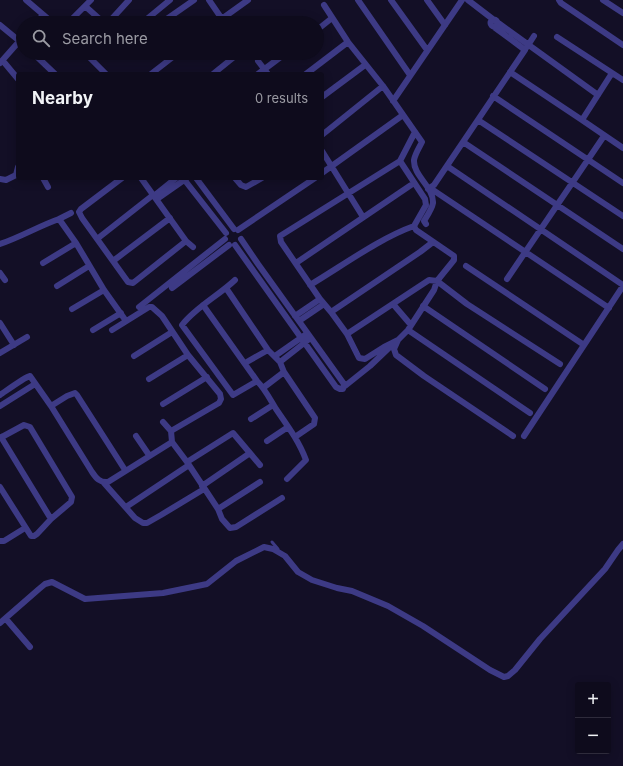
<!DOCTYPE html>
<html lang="en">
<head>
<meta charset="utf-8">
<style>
  body { margin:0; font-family:Inter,sans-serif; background:#1c1929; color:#f1f3f6 }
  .controls { position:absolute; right:12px; bottom:12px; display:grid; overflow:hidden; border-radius:4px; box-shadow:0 2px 10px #0003 }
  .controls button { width:36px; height:36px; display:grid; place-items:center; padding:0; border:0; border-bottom:1px solid #2e2b3b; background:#0e0b1c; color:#f1f3f6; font:20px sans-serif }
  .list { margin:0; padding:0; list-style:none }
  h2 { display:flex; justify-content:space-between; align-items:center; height:52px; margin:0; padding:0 16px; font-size:17px }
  h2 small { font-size:13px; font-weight:400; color:#9b9ba3 }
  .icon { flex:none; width:22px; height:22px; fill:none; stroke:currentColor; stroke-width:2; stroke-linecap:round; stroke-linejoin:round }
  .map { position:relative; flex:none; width:623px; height:766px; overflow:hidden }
  .search { position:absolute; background:#0e0b1c; box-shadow:0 2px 10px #0003; left:16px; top:16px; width:308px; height:44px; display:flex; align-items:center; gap:10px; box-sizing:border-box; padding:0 14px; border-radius:22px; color:#9b9ba3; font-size:15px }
  .panel { position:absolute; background:#0e0b1c; box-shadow:0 2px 10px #0003; left:16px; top:72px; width:308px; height:108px; border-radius:4px }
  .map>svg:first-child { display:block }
</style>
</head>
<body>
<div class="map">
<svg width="623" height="766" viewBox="0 0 623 766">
  <rect width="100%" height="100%" fill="#130f26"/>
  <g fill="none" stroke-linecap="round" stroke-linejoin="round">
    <path stroke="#3d3a85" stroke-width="3" d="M 272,542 L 278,549"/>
    <path stroke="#3d3a85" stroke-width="6" d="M 26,0 L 53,23
      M 209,0 L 222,19
      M 358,0 L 410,75
      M 391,0 L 427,50
      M 427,0 L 445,25
      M 468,0 L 494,20
      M 559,0 L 561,3 L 623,45
      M 603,0 L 623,13
      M 324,5 L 348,42 L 383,86 L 422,142 C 419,148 415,154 414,160 C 413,176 434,187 433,203 C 432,209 427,216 424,221 L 426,224
      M 85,6 L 104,23
      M490.5 23a3.5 3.5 0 1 1 7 0a3.5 3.5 0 1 1-7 0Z
      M 497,22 L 598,95
      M 36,23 L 43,15
      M 68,23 L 91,0
      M 108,23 L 129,0
      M 142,23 L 170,0
      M 161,23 L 194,0
      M 216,23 L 248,0
      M 0,25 L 23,44
      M 317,30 L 332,18
      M 557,37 L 623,80
      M 527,47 L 534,36
      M 33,53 L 55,74
      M 85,53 L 106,74
      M 3,61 L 18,79
      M 258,61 L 268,74
      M 0,63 L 23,37
      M 510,72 L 582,120
      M 612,73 L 582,120 L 623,148
      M 151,74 L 178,53
      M 213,74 L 239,53
      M 258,74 L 286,53
      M 306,74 L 348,42
      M 493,96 L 623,183
      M 322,97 L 365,65
      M 393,101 L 462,0
      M 478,120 L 623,216
      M 322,135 L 383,86
      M 463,142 L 623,249
      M 322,151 L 363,217
      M 400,161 L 280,236 L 281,242 L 320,299 L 331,312 L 347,334 L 359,358 L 365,359 L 384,347 L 398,340 L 408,330 L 434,290 L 437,281 L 454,260 L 454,256 L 416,230 L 414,226 L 426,205 L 425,199 L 400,161 L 415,132
      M 447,166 L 623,285
      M 322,173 L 403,115
      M 43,178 L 48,187
      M 122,178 L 81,209 L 79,212 L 82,218 L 128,282 L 133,283 L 186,241
      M 141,178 L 186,241 L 193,247
      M 183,178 L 226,233
      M 196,178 L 234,229
      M 235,178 L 241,185 L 246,187 L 262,178
      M 0,179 L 6,180 L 16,175 L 18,167
      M 430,188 L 609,308
      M 428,189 L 434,185 L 525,50 L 494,27
      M 155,195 L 176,178
      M 157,199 L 187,178
      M 59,219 L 71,213
      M 238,230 L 315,178
      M 97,239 L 153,195
      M 0,244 C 21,237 39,226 59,219 L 76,243 L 104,290 L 126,321
      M 235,245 L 336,387 L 340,389 L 343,389 L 344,384 L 258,264 L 241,239
      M 113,261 L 170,218
      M 43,263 L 76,243
      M 296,263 L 411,185
      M 466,266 L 584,345
      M 0,273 L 5,280
      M 507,279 L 604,136
      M 235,280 C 218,296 196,307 182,325 L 233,395 L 257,381
      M 310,285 C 342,266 380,238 414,226
      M 57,286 L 89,266
      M 172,288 L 229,245
      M 226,288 L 268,350 L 280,362 L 284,372 L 315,418 L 314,424 L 295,437
      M 393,304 L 411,325
      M 203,305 L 257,381 C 265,389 270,399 276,409 C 287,425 299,441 306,460 L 287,479
      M 423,306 L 545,389
      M 139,307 L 225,239
      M 72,309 L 104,290
      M 331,312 L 420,252 L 433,242
      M 295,316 L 320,299
      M 299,321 L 324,304
      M 0,323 L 14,345
      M 93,330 L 121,313
      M 112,330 L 149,307 L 152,307 L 162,316 L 188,355 L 220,394 L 221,399 L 219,403 L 171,431
      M 408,330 L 530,413
      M 347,334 L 429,280 L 437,281 L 467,304 L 560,364
      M 398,340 L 394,349 L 396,355 L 424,376 L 513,436
      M 0,353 L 27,337
      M 134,356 L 172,332
      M 275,356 L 305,335
      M 280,362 L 308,340
      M 245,363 L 268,350
      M 149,379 L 188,355
      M 345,386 L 370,366 L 392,345
      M 263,388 L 284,372
      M 0,395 C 6,391 25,377 30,376 L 51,406 L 92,472 C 96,478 100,483 108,482 L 172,442
      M 163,404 L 207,377
      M 0,406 L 35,384
      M 51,406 L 67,396 L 75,393 L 77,395 L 125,470
      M 251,419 L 273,405
      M 163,422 L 171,431 L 172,442 L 187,462 L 218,509 L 222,519 L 230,528 L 236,527 L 282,498
      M 136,436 L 149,455
      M 524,436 L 623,286
      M 0,438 L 24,425 L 30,427 L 72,497 L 71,502 L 51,519
      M 267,441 L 288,427
      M 187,462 L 233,433 L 260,465
      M 104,483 L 135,518 L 143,523 L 147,523 L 161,515 L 204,489
      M 202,486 L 250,453
      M 0,487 L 31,536 L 34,536 L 37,534 L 51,519 L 1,437
      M 126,507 L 189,465
      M 218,509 L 260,482
      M 0,541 L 4,541 L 25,528
      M 6,619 L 30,647
      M 0,623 L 39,589 L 45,584 L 52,582 L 85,599 L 163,593 L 207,584 L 236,561 L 264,547 L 273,549 L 285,556 L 298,572 L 312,580 L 337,588 L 352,591 L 388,606 L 423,626 L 490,670 L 504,677 L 508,676 L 515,670 L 540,639 L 605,569 L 618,550 L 623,544"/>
  </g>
</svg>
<div class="controls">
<button>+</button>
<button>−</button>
</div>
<div class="search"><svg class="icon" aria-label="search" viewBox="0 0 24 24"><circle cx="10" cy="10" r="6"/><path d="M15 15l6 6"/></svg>Search here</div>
<section class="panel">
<h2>Nearby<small>0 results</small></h2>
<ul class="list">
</ul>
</section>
</div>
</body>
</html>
